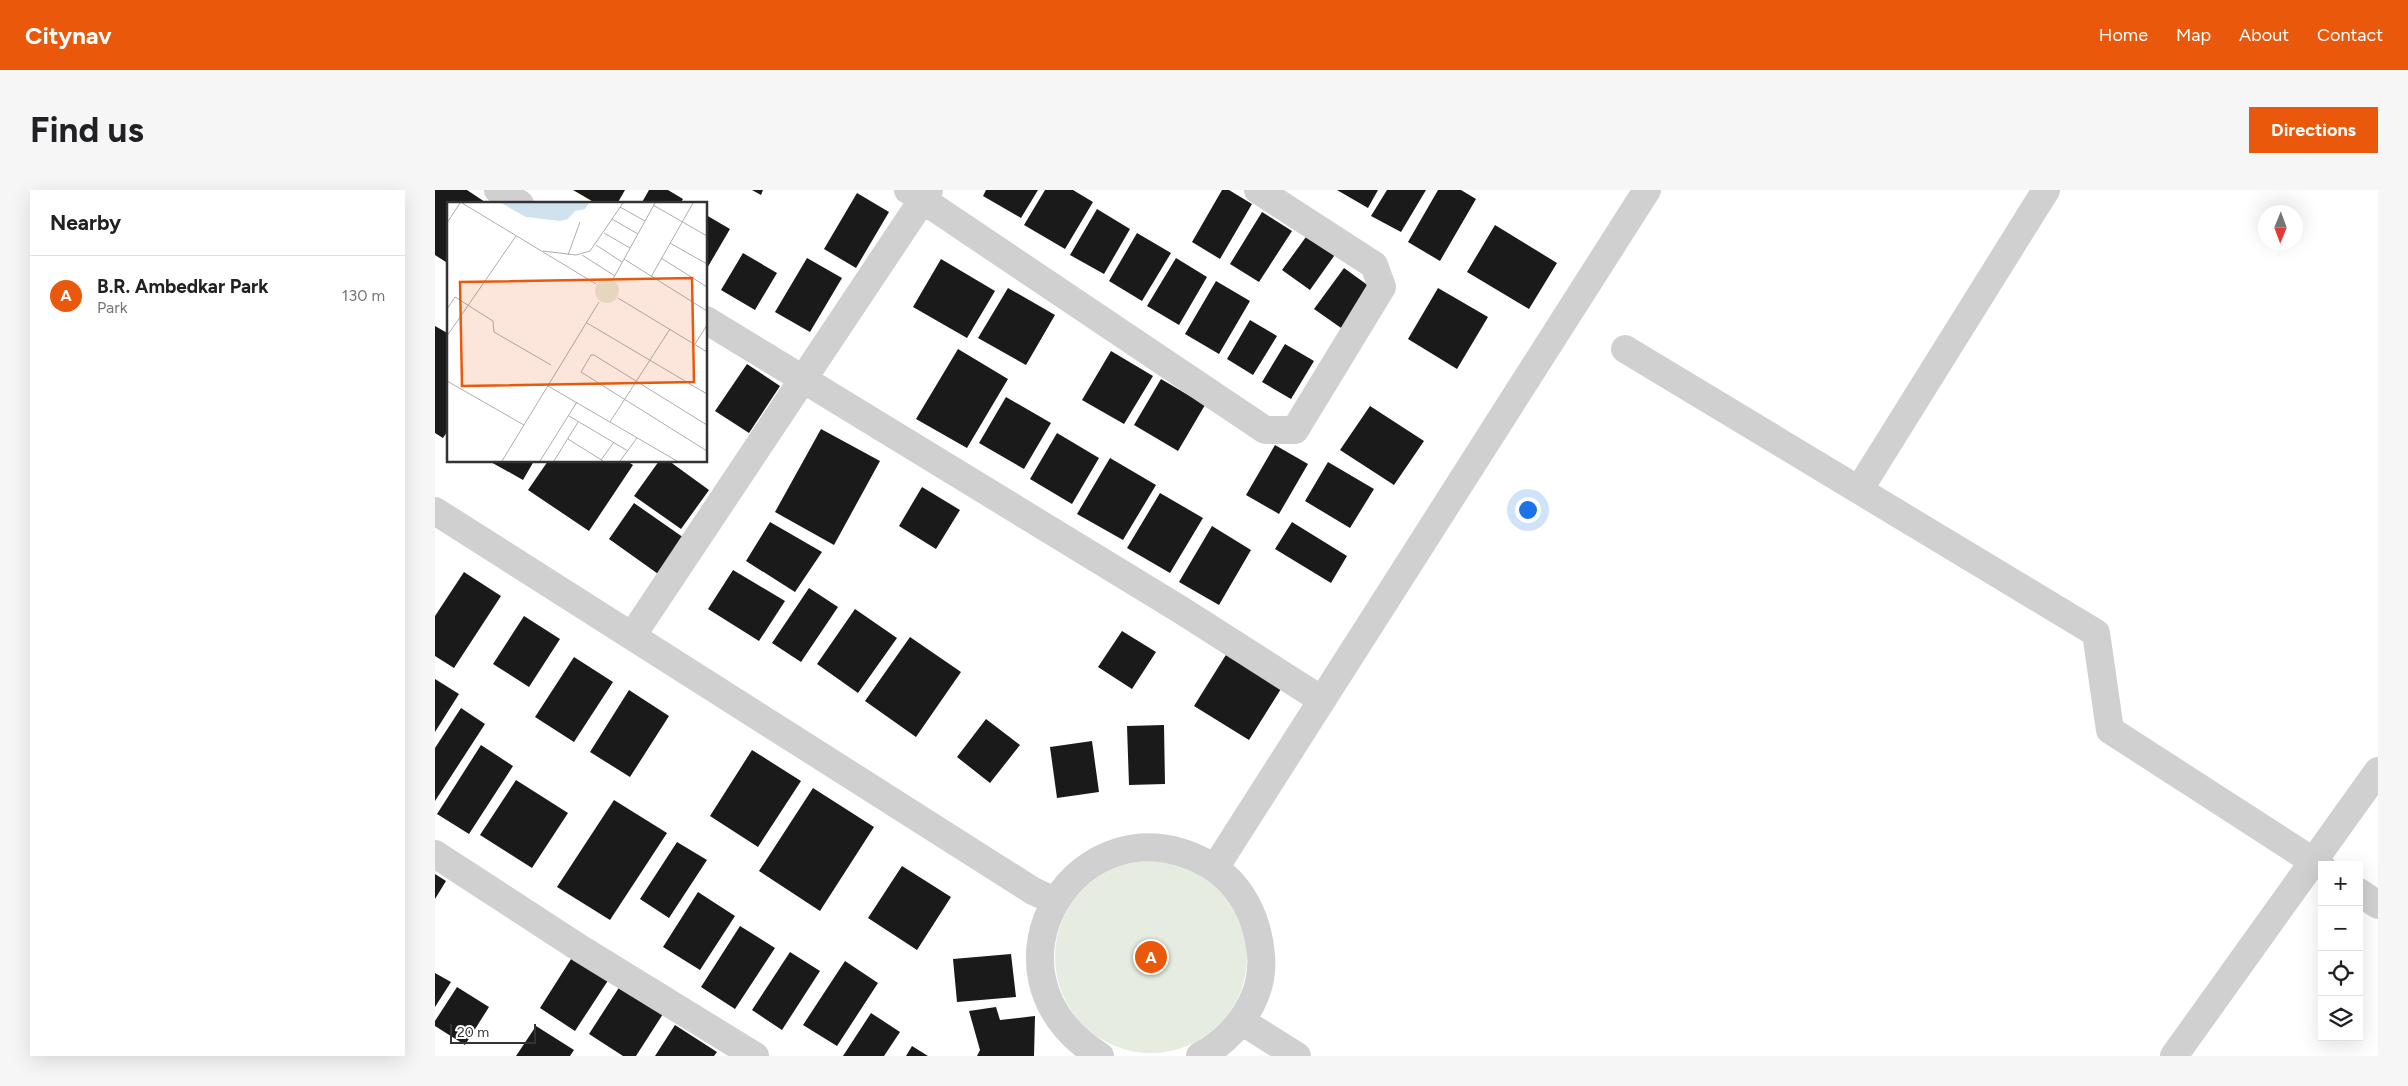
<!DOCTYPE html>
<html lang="en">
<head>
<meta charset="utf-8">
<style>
  body { margin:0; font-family:Figtree,sans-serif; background:#f6f6f6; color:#202124 }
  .controls { position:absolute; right:15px; bottom:15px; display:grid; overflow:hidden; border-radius:0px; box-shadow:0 5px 20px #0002 }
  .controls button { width:45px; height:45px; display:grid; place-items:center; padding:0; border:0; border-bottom:1px solid #e0e0e0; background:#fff; color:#202124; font:25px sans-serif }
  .compass { position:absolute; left:1823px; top:15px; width:45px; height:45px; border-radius:50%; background:#fff; box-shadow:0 5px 20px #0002; rotate:181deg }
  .scale { position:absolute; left:15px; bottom:12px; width:86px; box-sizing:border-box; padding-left:5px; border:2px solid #333; border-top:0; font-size:14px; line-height:18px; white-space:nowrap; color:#333; -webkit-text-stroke:4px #fff; paint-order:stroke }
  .you { position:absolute; left:1092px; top:319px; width:18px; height:18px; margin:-12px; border:4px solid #fff; border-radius:50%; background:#1a73e8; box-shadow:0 0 0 8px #1a73e833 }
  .badge { display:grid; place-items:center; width:32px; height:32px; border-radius:50%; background:#ea580c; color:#fff; font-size:16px; font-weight:700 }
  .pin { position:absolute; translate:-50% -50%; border:2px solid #fff; box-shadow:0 1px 5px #0006 }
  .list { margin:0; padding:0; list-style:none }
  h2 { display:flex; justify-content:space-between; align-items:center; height:65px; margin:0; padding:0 20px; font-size:21px }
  h2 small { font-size:16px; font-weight:400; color:#757577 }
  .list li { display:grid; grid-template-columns:32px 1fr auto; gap:15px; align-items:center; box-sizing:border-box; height:80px; padding:0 20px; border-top:1px solid #e0e0e0 }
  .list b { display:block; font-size:19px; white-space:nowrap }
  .list p { margin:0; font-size:16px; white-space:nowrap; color:#757577 }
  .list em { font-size:16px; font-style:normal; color:#757577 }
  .icon { flex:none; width:28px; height:28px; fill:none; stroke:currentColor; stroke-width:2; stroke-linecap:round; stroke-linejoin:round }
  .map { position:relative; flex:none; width:1943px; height:866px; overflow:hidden; border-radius:0px }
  header { display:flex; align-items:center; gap:30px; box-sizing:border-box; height:70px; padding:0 25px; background:#ea580c; color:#fff }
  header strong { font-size:24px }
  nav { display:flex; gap:28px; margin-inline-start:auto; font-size:18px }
  .intro { display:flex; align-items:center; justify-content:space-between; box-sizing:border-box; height:120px; padding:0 30px }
  h1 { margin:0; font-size:35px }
  .button { padding:12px 22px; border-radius:0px; background:#ea580c; color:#fff; font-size:18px; font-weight:700 }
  main { display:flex; gap:30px; padding:0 30px }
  aside { flex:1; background:#fff; border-radius:0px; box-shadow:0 5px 20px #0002 }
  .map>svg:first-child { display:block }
</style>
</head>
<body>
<header>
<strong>Citynav</strong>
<nav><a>Home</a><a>Map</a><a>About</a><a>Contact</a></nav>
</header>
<div class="intro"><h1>Find us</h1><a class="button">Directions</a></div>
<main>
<aside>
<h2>Nearby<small></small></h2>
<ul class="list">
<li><span class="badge">A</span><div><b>B.R. Ambedkar Park</b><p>Park</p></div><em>130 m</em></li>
</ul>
</aside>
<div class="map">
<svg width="1943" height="866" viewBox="0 0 1943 866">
  <rect width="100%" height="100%" fill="#fff"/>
  <path fill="#e6ecdf" d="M620 767a96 96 0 1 1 192 0a96 96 0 1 1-192 0Z"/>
  <path fill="#1a1a1a" d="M 0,0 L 32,0 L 53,14 L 14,14 L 14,74 L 0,65 Z
    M 138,0 L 190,0 L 182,14 L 162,14 Z
    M 214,0 L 233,0 L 248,9 L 245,14 L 206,14 Z
    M 317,0 L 328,0 L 326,5 Z
    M 551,0 L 603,0 L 586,28 L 548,6 Z
    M 610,0 L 638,0 L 658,12 L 630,59 L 589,35 Z
    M 787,0 L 794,0 L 817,14 L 785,69 L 757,52 Z
    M 902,0 L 943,0 L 933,18 Z
    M 952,0 L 991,0 L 966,42 L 936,26 Z
    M 1003,0 L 1026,0 L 1041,9 L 1005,71 L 973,52 Z
    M 422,3 L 454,22 L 421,78 L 389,59 Z
    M 662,19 L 695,39 L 669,84 L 635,65 Z
    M 827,22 L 857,41 L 824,92 L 795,74 Z
    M 271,25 L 295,39 L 271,80 Z
    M 1060,35 L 1122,73 L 1094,119 L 1032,82 Z
    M 876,40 L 904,59 L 875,100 L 847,80 Z
    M 702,43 L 736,63 L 707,111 L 674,91 Z
    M 308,63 L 342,83 L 320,120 L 286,100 Z
    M 372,68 L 407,88 L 375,142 L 340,122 Z
    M 741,68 L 772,87 L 744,135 L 712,116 Z
    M 506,69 L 560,101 L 532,148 L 478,117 Z
    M 909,78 L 938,99 L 909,140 L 879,119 Z
    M 781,91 L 815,111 L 784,164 L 750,144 Z
    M 573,98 L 620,125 L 591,175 L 543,148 Z
    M 1003,98 L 1053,127 L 1022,179 L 973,149 Z
    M 815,130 L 842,146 L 818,185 L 792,169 Z
    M 0,136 L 14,144 L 14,239 L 8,248 L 0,243 Z
    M 850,154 L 879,171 L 856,209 L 827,192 Z
    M 523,159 L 573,189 L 532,258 L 481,229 Z
    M 676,161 L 718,186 L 689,234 L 647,210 Z
    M 312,174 L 345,196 L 314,243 L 280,221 Z
    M 726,189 L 770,215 L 743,261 L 699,235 Z
    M 571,207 L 616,233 L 589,279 L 544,253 Z
    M 935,216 L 989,251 L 959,295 L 905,260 Z
    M 386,239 L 445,271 L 399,355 L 340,322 Z
    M 622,243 L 664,268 L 637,314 L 595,289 Z
    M 840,255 L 873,274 L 844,324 L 811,305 Z
    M 675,268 L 721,295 L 688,350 L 642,324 Z
    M 54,271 L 99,271 L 88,290 Z
    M 113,271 L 192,271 L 198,275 L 154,341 L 93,300 Z
    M 224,271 L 234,271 L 274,300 L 246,339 L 199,306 Z
    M 893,272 L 939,299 L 915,338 L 870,311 Z
    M 487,297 L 525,320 L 501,359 L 464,336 Z
    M 725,303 L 768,328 L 735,383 L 692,358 Z
    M 199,313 L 252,350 L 226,386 L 174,349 Z
    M 335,332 L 387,362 L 360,402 L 311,371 Z
    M 857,332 L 912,366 L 896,393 L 840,359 Z
    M 777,336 L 816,360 L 784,415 L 744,392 Z
    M 298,380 L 350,411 L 324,451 L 273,419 Z
    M 29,382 L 66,406 L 19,478 L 0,466 L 0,426 Z
    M 374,398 L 403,417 L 366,472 L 337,453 Z
    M 420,419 L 462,448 L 423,503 L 382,474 Z
    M 89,426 L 125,449 L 94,497 L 58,474 Z
    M 687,441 L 721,462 L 697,499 L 663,477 Z
    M 475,447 L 526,482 L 481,547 L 430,511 Z
    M 794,460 L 849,494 L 814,550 L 759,516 Z
    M 139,467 L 178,492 L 139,552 L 100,527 Z
    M 0,489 L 24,504 L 0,542 Z
    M 194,500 L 234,526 L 195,587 L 155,562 Z
    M 26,518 L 50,534 L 0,611 L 0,558 Z
    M 551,529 L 585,555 L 555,593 L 522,567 Z
    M 729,535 L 730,594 L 694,595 L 692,536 Z
    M 657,551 L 664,602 L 622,608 L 615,557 Z
    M 46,555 L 78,576 L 34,644 L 2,624 Z
    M 317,560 L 366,591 L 323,657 L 275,626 Z
    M 81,590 L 133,623 L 97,678 L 45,645 Z
    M 378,598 L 439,637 L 385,721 L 324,681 Z
    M 179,610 L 232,643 L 175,730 L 122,697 Z
    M 242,652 L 272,670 L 234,728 L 205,709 Z
    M 467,676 L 516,707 L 482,760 L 433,728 Z
    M 0,684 L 11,691 L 0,709 Z
    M 263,702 L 300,726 L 265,780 L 228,757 Z
    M 305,736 L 340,758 L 300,819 L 266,797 Z
    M 355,762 L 385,781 L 347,840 L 317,820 Z
    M 576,764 L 581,807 L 522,812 L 518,769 Z
    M 138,766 L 174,789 L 140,841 L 105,818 Z
    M 410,771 L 443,793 L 402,856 L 368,835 Z
    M 0,783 L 16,792 L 0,817 Z
    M 185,796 L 228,824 L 201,866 L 188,866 L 154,844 Z
    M 22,797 L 54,817 L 30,855 L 0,836 L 0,831 Z
    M 561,817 L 565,830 L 600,826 L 599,866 L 542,866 L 545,860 L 534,821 Z
    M 436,823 L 465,842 L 449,866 L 408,866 Z
    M 240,835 L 282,862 L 279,866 L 220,866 Z
    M 101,836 L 139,860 L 135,866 L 81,866 Z
    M 477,856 L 493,866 L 471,866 Z"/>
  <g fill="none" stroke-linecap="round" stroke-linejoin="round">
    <path stroke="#d0d0d0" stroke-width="28" d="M 63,0 L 85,14
      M 473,0 L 830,240 L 860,240 L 947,97 L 939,75 L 823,0
      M 271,130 L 746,420 L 887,510
      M 1190,159 L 1661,443 L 1675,540 L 1887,677
      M 1424,300 L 1611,0
      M 0,321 L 598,701 L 620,711
      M 197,446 L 494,0
      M 0,664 L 146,759 L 320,866
      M 780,678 L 1212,0
      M 1924,702 L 1943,715
      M 806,831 L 862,866
      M 665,866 C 531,782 645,602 773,674 C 806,693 823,728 826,765 C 830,807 801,847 765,866
      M 1739,866 L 1943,581"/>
  </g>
  <g transform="translate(12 12)">
    <rect width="260" height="260" fill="#fff"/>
    <path d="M148 89a12 12 0 1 1 24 0a12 12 0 1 1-24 0Z" fill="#e6ecdf"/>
    <path d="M 54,1 L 142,1 L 138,7 L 128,9 L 121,17 L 113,19 L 79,15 Z" fill="#cfe2ee"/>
    <path fill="none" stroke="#adadad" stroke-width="1" d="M 15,1 L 149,82M 206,3 L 260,34M 173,5 L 198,19M 165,17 L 191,32M 0,21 L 13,1M 157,31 L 183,46M 223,41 L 260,62M 149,43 L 175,60M 96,49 L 129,53 L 143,49 L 176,1M 121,53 L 133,20M 135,53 L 168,74M 214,56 L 260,85M 177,57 L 260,109M 204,75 L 246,1M 166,77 L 208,1M 171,96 L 260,150M 0,107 L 8,95 L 46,119 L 47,130 L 104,163M 140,121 L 260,192M 0,134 L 69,34M 248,142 L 260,123M 0,179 L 77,223M 101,184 L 230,259M 122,214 L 181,249M 163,220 L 223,127M 260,223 L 147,153 L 144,153 L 134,170 L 260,249M 121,237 L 156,259M 154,258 L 167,240M 55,259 L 152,100M 93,259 L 130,200M 107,259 L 131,220M 173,259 L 190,236"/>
    <path fill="#e8590c" fill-opacity="0.15" stroke="#e8590c" stroke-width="2.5" d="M 245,76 L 247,180 L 15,184 L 13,80 Z"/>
    <rect width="260" height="260" fill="none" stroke="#333" stroke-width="2.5"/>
  </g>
</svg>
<div class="controls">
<button>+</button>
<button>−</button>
<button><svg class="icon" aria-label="locate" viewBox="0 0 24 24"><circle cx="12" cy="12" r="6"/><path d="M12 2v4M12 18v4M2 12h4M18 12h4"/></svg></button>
<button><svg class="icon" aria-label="layers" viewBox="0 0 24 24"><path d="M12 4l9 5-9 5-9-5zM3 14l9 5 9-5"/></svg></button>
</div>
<svg class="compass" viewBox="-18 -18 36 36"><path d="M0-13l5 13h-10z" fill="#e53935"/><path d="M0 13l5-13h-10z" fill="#757577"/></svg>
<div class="scale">20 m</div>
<div class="you"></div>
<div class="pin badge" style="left:716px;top:767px">A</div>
</div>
</main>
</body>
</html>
